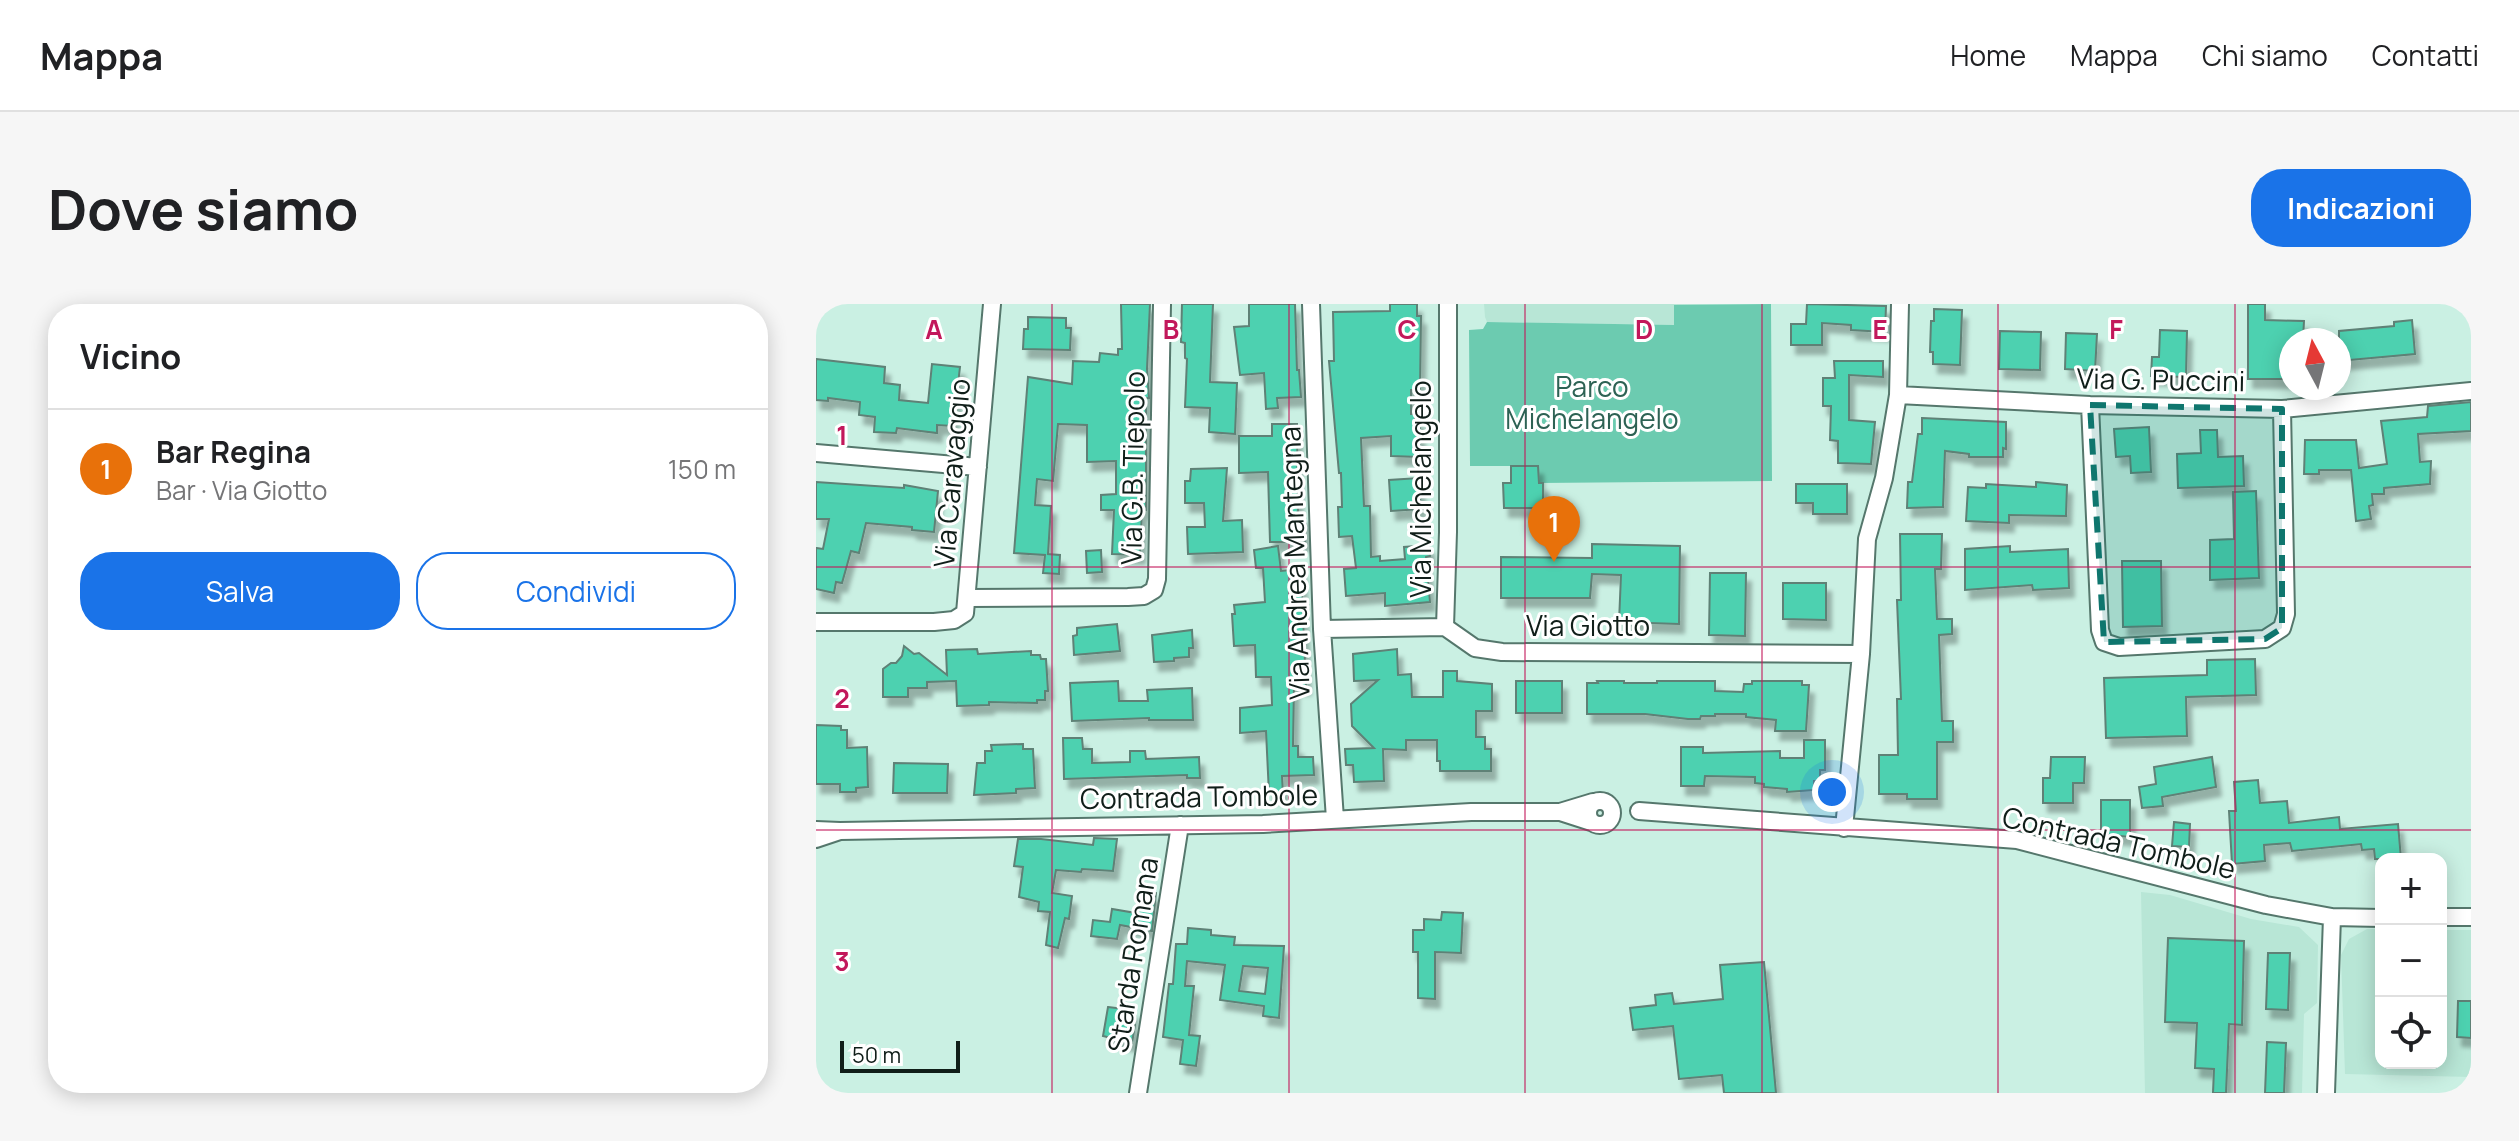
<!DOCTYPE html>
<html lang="it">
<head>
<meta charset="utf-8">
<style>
  body { margin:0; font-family:Manrope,sans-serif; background:#f6f6f6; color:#202124 }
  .controls { position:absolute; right:24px; bottom:24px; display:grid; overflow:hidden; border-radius:16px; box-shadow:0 4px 20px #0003 }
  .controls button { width:72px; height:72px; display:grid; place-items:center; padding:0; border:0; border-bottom:2px solid #e0e0e0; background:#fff; color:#202124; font:40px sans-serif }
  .compass { position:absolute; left:1463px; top:24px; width:72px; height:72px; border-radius:50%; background:#fff; box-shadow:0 4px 20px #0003; rotate:353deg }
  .scale { position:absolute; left:24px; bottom:20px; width:120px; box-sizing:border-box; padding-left:8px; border:4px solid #101e19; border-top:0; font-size:22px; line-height:28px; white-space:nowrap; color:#101e19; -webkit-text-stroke:6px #fff; paint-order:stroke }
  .you { position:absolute; left:1016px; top:488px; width:28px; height:28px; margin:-20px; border:6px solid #fff; border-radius:50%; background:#1a73e8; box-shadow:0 0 0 12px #1a73e833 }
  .badge { display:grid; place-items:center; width:52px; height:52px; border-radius:50%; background:#1a73e8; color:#fff; font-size:26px; font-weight:700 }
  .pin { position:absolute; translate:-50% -66px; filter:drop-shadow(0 2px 4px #0008) }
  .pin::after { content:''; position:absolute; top:42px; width:28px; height:24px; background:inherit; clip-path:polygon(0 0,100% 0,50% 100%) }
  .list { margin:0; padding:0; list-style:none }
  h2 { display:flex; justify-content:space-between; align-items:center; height:104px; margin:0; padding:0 32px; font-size:34px }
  h2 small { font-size:26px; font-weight:400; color:#757577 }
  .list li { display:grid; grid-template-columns:52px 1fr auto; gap:24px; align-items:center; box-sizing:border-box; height:120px; padding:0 32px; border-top:2px solid #e0e0e0 }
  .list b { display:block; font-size:30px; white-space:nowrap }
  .list p { margin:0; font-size:26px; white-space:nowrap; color:#757577 }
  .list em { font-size:26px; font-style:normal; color:#757577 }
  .actions { display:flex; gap:16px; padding:24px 32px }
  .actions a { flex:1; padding:18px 0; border:2px solid #1a73e8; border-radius:32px; text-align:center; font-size:28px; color:#1a73e8 }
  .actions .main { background:#1a73e8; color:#fff }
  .icon { flex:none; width:44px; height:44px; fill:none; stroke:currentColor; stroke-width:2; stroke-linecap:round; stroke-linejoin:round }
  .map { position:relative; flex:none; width:1655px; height:789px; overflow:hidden; border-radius:32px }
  header { display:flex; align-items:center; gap:48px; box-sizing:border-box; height:112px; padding:0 40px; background:#fff; border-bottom:2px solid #e0e0e0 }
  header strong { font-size:38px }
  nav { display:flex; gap:44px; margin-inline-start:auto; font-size:28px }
  .intro { display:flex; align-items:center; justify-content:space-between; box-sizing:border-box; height:192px; padding:0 48px }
  h1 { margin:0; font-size:56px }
  .button { padding:20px 36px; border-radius:32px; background:#1a73e8; color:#fff; font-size:28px; font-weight:700 }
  main { display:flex; gap:48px; padding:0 48px }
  aside { flex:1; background:#fff; border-radius:32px; box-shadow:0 4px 20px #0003 }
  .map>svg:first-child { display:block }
</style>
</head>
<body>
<header>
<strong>Mappa</strong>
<nav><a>Home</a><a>Mappa</a><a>Chi siamo</a><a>Contatti</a></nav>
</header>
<div class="intro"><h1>Dove siamo</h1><a class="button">Indicazioni</a></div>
<main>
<aside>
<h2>Vicino<small></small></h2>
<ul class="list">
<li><span class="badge" style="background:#e8710a">1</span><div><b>Bar Regina</b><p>Bar · Via Giotto</p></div><em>150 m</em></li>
</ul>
<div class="actions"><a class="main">Salva</a><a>Condividi</a></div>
</aside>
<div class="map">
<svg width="1655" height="789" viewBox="0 0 1655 789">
  <defs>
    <filter id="shadow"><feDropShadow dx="5" dy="9" stdDeviation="2" flood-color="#0004"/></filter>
  </defs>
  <rect width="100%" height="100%" fill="#caf0e3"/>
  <path fill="#b8e6d6" d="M 668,0 L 937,0 L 859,1 L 858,21 L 671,18 L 669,13 Z
    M 1325,588 L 1354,591 L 1435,615 L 1483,623 L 1502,641 L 1501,699 L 1488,710 L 1486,789 L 1329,789 Z
    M 1551,625 L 1565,625 L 1565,759 L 1625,759 L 1625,626 L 1655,626 L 1655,773 L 1529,770 L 1525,651 L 1533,635 Z"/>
  <path fill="#6ccbb0" d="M 955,0 L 956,177 L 723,179 L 721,162 L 654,162 L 653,26 L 667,25 L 671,18 L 858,21 L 858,1 Z"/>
  <path fill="#4ed1b0" stroke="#5e8176" stroke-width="2" fill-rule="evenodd" filter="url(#shadow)" d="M 305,0 L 334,0 L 331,65 L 333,94 L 330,94 L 330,206 L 326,206 L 324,251 L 296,250 L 298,206 L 285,206 L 285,191 L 300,190 L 300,157 L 271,158 L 271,121 L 242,120 L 237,177 L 221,175 L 219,201 L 235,202 L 232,250 L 244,251 L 243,270 L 227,269 L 229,251 L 198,249 L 212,73 L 256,80 L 257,57 L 283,58 L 284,49 L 302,51 L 302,45 L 306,45 Z
    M 366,0 L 397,0 L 394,78 L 421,79 L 419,130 L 393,128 L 394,104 L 369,103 L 371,55 L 369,54 L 369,39 L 365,38 Z
    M 433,0 L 479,0 L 481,66 L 483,66 L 485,93 L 461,94 L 462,104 L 450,105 L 448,69 L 424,71 L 418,23 L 433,22 Z
    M 574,0 L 601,0 L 601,12 L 605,12 L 604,86 L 595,86 L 595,110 L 599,110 L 599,116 L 604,115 L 603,153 L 575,152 L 575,132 L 545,134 L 548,202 L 554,202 L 555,253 L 564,252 L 564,257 L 589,255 L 588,243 L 613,241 L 614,252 L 610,253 L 614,298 L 569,302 L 569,289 L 530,292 L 528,265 L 540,264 L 536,232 L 523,233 L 522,203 L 526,203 L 525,169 L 523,169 L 513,57 L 518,57 L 517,8 L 574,7 Z
    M 991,0 L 1070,2 L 1069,28 L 1035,26 L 1035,21 L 1006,19 L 1006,41 L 975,41 L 975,20 L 990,20 Z
    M 1432,0 L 1449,0 L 1449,16 L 1488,17 L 1487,36 L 1475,36 L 1475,75 L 1432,75 Z
    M 1118,5 L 1146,6 L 1144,61 L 1117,60 L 1117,48 L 1114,48 L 1115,17 L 1118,17 Z
    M 212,13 L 250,14 L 250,24 L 255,24 L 254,46 L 207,45 L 208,25 L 212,25 Z
    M 1596,16 L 1599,50 L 1523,57 L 1523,27 L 1578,22 L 1578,18 Z
    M 1344,26 L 1371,27 L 1370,73 L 1335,72 L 1336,53 L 1343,53 Z
    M 1184,27 L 1225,28 L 1224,66 L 1183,65 Z
    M 1250,29 L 1281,30 L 1279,67 L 1249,65 Z
    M 0,55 L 69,63 L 68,79 L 84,81 L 83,96 L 112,99 L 116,60 L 144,63 L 137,122 L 121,121 L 121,129 L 81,124 L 80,129 L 58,128 L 59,113 L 43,111 L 44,98 L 12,94 L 12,97 L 0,96 Z
    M 1018,57 L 1067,57 L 1067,73 L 1033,71 L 1033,116 L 1059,118 L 1055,160 L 1022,159 L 1022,137 L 1014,136 L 1015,102 L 1007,102 L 1007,74 L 1019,74 Z
    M 1655,98 L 1655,127 L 1602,130 L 1604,158 L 1615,157 L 1614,180 L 1568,184 L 1568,190 L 1556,190 L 1557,201 L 1553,202 L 1555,215 L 1540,217 L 1535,166 L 1503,166 L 1503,170 L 1488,170 L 1489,136 L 1540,136 L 1543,164 L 1571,160 L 1565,117 L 1611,113 L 1612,102 Z
    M 1106,114 L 1190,118 L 1190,145 L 1187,144 L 1187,153 L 1153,153 L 1153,150 L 1129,147 L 1127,203 L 1091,204 L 1092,178 L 1096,178 L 1102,130 L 1106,130 Z
    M 456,120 L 481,120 L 482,211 L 488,211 L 489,238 L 454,238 L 452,168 L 423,169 L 423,132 L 456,132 Z
    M 1333,123 L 1335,168 L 1315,169 L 1314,152 L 1300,153 L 1298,125 Z
    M 1384,126 L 1401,126 L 1402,153 L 1427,152 L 1428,182 L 1362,184 L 1361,150 L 1385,149 Z
    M 695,162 L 722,162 L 723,179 L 727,179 L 727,204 L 688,204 L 687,179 L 695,179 Z
    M 411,164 L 407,217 L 426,216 L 427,248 L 372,250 L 371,223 L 389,223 L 388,199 L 369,199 L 369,177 L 374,177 L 375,165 Z
    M 603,174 L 605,205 L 575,207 L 573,176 Z
    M 0,178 L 88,184 L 88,181 L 122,187 L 118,228 L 96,226 L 96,223 L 50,219 L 43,249 L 35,247 L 26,279 L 20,278 L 18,289 L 0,285 L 0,244 L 7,245 L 13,215 L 0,215 Z
    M 1220,178 L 1251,181 L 1250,212 L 1193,211 L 1193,219 L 1150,217 L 1152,183 L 1170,184 L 1170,180 L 1220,183 Z
    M 980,180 L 1031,180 L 1031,210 L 997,210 L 997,199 L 980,199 Z
    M 1440,187 L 1443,274 L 1394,276 L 1394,236 L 1418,235 L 1417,188 Z
    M 1084,230 L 1126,230 L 1125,265 L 1119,265 L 1121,315 L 1136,315 L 1136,330 L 1123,331 L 1126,417 L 1137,417 L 1137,438 L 1121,438 L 1121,495 L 1091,495 L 1091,490 L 1063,490 L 1063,451 L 1082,451 L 1081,395 L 1085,395 L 1081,296 L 1085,296 Z
    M 776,240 L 864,242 L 863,320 L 803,318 L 805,271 L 776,270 L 774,294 L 685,294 L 685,253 L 776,254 Z
    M 462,242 L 465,267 L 485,265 L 490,382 L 478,382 L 477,442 L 482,442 L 482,453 L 497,453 L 498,471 L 466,472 L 467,490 L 453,490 L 450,427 L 424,429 L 424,404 L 456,401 L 455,373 L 440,373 L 439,341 L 418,342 L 416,310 L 419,310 L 418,301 L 449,298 L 447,264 L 440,264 L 438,246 Z
    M 1194,242 L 1194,248 L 1252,245 L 1253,284 L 1217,286 L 1216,281 L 1149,286 L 1149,245 Z
    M 285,246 L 286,268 L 271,269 L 270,247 Z
    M 1306,257 L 1345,257 L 1346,322 L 1307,323 Z
    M 894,269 L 930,269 L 929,332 L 893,331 Z
    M 967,279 L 1010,279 L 1010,316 L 967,315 Z
    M 301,320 L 304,347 L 258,351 L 257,332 L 261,331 L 261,324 Z
    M 376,326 L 377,344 L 373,344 L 373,353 L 358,354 L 358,357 L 338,358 L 336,331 Z
    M 88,342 L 98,350 L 103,349 L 131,371 L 130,346 L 161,345 L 162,350 L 215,347 L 215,351 L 224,351 L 225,355 L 230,355 L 232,387 L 229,387 L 229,396 L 221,396 L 221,399 L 173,398 L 173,401 L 141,402 L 140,377 L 111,378 L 111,384 L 92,384 L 92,393 L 67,393 L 67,365 L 75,359 L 80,359 L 86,352 Z
    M 581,345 L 582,371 L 595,370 L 596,393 L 627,393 L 627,367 L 641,367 L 641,377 L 676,380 L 676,407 L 660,407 L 660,433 L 669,433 L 669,445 L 675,445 L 675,467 L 624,467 L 624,457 L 621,457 L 621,436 L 590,436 L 590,446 L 567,445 L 568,477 L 538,478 L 537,461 L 530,461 L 529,445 L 558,444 L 536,422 L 535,400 L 562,376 L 538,377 L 537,350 Z
    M 1439,355 L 1440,391 L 1370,393 L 1371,432 L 1290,434 L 1288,374 L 1391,371 L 1391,356 Z
    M 302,377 L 303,397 L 332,397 L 331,386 L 376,384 L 377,416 L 333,416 L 333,414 L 256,417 L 254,379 Z
    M 700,377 L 746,377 L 746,409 L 700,409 Z
    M 781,377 L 808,377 L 808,379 L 841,379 L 841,377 L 899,377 L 899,387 L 927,388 L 928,380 L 936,380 L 936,377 L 986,377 L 986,381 L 993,381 L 990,427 L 959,427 L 960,416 L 930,413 L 930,410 L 899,410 L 899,412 L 885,412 L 884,415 L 872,415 L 829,410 L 771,410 L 771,379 L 782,379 Z
    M 0,421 L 25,422 L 25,426 L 31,426 L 31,444 L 51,443 L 52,483 L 40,484 L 40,488 L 24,488 L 24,480 L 0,480 Z
    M 247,434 L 266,434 L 267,445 L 276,445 L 276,459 L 314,458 L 314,447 L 329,447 L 330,455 L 383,453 L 384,474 L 371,474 L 371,471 L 248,475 Z
    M 988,436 L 1009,436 L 1009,466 L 1004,466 L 1004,477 L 998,477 L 998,486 L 971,488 L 971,485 L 948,483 L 948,480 L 939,479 L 939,473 L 889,472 L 888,482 L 865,482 L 865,443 L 887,443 L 887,449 L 964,447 L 964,454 L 988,454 Z
    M 207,440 L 207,445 L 217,445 L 219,484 L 200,485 L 200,489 L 158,491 L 161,459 L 169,459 L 169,447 L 176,447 L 175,441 Z
    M 1235,453 L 1269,453 L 1268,479 L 1257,479 L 1257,499 L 1227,499 L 1227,474 L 1234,474 Z
    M 1396,453 L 1400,483 L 1346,493 L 1347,502 L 1326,504 L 1323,483 L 1340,480 L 1338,463 Z
    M 78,459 L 132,460 L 131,489 L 77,489 Z
    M 1442,476 L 1444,499 L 1471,497 L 1473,519 L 1523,513 L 1524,525 L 1582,520 L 1585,555 L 1559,555 L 1558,545 L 1546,546 L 1545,540 L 1476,547 L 1474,539 L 1448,541 L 1449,557 L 1416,560 L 1413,507 L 1420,507 L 1418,478 Z
    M 1285,496 L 1314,496 L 1314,533 L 1285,530 Z
    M 1358,518 L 1374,520 L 1373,543 L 1356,542 Z
    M 278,534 L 301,535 L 297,567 L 266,565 L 265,568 L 240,566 L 236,589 L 256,592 L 253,615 L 249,614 L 242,644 L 230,641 L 234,608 L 222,607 L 223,598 L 203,593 L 207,563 L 198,562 L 202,535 L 225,535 L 277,541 Z
    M 324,586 L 340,589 L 336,627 L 304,621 L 301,635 L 275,632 L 277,616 L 294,618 L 296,605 L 320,609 Z
    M 626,608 L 647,609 L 645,649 L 619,648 L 619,695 L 602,694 L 602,648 L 597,648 L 597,626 L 608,626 L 608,615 L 625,616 Z
    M 372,624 L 395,626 L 395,631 L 419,633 L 418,641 L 468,642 L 463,714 L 447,712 L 448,702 L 404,696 L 409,661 L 371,657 L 369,682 L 378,682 L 373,731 L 384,732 L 380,762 L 364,760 L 367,736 L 347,733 L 353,680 L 357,680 L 360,640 L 371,640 ZM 427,662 L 452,664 L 449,690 L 423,687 Z
    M 1352,634 L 1428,637 L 1426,721 L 1413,720 L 1410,789 L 1397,789 L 1398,765 L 1379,764 L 1381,719 L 1349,718 Z
    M 1452,649 L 1474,649 L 1472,706 L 1450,705 Z
    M 948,658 L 960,789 L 908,789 L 906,771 L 863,775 L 857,722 L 817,726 L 814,704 L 840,701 L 839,691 L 856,689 L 858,700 L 907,695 L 904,661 Z
    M 1642,697 L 1655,697 L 1655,734 L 1641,733 Z
    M 292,703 L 317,706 L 315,721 L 319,721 L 316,739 L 287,732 Z
    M 1451,738 L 1470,739 L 1468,789 L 1449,789 Z"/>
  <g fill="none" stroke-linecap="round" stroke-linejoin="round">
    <defs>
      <path id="street" d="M 495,0 L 506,325 L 519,515
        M 1082,91 L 1274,101 L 1466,105 L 1655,87
        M 1274,101 L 1284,326 L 1288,338 L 1303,343 L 1449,335 L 1466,324 L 1470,310 L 1466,105
        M 0,149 L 162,163
        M 152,294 L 312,293 L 328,292 L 338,286 L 341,275 L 346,0
        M 0,318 L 118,318 L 138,316 L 149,309 L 176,0
        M 629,323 L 632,228 L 632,0
        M 506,325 L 629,323 L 659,344 L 686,348 L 1045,350
        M772 509a12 12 0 1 1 24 0a12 12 0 1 1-24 0Z
        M 823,507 L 1201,536 L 1450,601 L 1516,613 L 1565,614
        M 775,518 L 744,508 L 777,498
        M 1028,524 L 1045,350 L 1051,235 L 1068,174 L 1082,91 L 1084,0
        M 0,526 L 24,527 L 0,535
        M 24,527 L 447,520 L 655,508 L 744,508
        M 1625,613 L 1655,613
        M 322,789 L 364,521
        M 1510,789 L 1516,613"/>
    </defs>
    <use href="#street" stroke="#55776c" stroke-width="20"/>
    <use href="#street" stroke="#fff" stroke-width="16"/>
  </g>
  <path fill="#0f766e" fill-opacity="0.2" stroke="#0f766e" stroke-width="6" stroke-dasharray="16 10" stroke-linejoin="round" d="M 1274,101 L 1466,105 L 1466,324 L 1449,335 L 1288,338 Z"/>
  <path fill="none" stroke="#c2185b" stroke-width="2" stroke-opacity="0.55" d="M 236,0 L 236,789M 473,0 L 473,789M 709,0 L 709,789M 946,0 L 946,789M 1182,0 L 1182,789M 1419,0 L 1419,789M 0,263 L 1655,263M 0,526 L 1655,526"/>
  <g text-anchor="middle" stroke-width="6" stroke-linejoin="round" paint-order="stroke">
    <g font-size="28" fill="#101e19" stroke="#fff">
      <text transform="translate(1345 76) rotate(1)" y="10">Via G. Puccini</text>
      <text transform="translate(317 164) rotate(-89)" y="10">Via G.B. Tiepolo</text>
      <text transform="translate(136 169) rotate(-85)" y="10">Via Caravaggio</text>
      <text transform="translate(605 185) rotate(-90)" y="10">Via Michelangelo</text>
      <text transform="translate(479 259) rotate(-92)" y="10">Via Andrea Mantegna</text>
      <text x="772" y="332">Via Giotto</text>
      <text transform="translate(383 493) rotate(-1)" y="10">Contrada Tombole</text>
      <text transform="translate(1303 539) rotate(13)" y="10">Contrada Tombole</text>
      <text transform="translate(317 651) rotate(-81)" y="10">Starda Romana</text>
    </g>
    <g font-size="28" fill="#2d6254" stroke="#fff">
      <text x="776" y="93">Parco<tspan x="776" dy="32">Michelangelo</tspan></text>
    </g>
  </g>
  <g font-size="26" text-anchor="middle" font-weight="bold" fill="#c2185b" stroke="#fff" stroke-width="6" stroke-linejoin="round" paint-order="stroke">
    <text x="118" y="35">A</text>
    <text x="355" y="35">B</text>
    <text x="591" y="35">C</text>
    <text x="828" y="35">D</text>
    <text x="1064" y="35">E</text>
    <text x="1300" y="35">F</text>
    <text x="26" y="141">1</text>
    <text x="26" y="404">2</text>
    <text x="26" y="667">3</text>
  </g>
</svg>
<div class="controls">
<button>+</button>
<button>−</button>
<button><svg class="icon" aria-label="locate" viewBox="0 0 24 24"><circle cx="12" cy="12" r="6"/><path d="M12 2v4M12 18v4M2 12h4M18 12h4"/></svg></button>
</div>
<svg class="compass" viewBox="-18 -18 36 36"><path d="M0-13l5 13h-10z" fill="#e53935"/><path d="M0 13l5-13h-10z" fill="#757577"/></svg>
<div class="scale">50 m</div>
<div class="you"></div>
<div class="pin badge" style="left:738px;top:258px;background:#e8710a">1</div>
</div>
</main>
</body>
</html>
